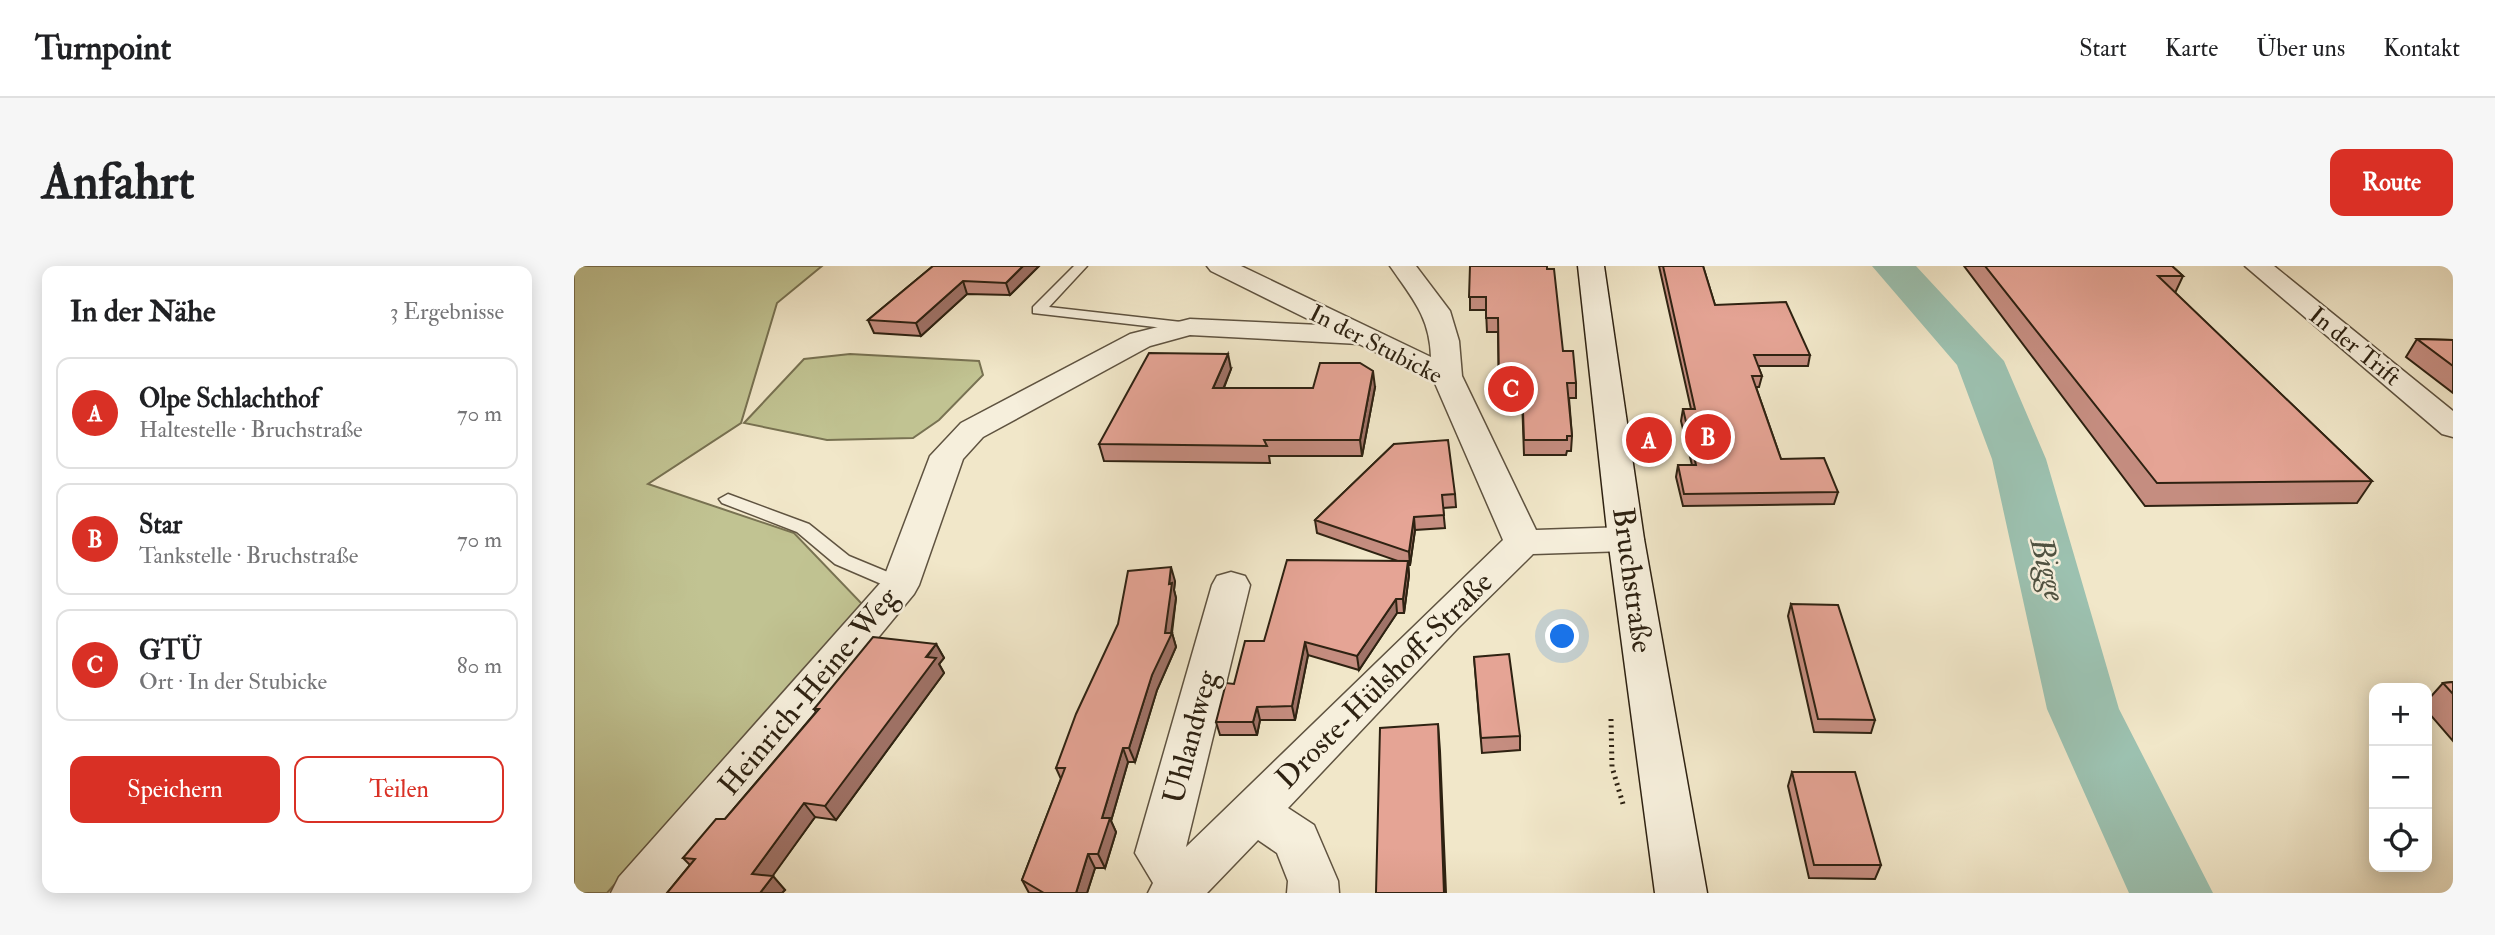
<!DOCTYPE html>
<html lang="de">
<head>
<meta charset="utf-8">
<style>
  body { margin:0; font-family:"IM FELL Double Pica",serif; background:#f6f6f6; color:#202124 }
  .controls { position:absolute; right:21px; bottom:21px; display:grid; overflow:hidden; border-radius:14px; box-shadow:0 4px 18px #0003 }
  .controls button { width:63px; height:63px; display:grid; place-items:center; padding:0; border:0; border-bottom:2px solid #e0e0e0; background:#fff; color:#202124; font:35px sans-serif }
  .you { position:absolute; left:989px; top:371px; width:24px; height:24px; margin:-18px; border:5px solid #fff; border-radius:50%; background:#1a73e8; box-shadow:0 0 0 10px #1a73e833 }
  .badge { display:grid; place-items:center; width:46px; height:46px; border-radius:50%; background:#d93025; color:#fff; font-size:23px; font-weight:700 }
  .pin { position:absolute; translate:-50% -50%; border:4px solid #fff; box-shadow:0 2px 7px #0006 }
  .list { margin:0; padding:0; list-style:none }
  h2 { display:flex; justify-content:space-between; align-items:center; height:91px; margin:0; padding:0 28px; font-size:30px }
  h2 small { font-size:23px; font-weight:400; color:#757577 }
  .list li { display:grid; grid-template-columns:46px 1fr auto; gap:21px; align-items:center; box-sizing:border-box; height:112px; margin:0 14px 14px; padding:0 14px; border:2px solid #e0e0e0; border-radius:14px }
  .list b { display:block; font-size:26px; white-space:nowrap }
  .list p { margin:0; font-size:23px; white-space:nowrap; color:#757577 }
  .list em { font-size:23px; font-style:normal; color:#757577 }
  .actions { display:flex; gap:14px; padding:21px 28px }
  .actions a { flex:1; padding:16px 0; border:2px solid #d93025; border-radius:14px; text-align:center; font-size:24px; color:#d93025 }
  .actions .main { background:#d93025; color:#fff }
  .icon { flex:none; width:38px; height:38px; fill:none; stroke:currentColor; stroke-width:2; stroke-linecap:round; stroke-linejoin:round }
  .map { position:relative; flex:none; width:1879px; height:627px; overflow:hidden; border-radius:14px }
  header { display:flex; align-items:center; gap:42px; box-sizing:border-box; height:98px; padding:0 35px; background:#fff; border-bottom:2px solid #e0e0e0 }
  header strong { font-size:33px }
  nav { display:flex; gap:38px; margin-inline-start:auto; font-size:24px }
  .intro { display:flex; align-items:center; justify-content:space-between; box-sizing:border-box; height:168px; padding:0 42px }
  h1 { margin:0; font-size:49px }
  .button { padding:18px 32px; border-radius:14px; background:#d93025; color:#fff; font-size:24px; font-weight:700 }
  main { display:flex; gap:42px; padding:0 42px }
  aside { flex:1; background:#fff; border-radius:14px; box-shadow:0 4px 18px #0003 }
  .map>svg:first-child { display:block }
</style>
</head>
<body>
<header>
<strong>Turnpoint</strong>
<nav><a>Start</a><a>Karte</a><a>Über uns</a><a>Kontakt</a></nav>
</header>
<div class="intro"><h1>Anfahrt</h1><a class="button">Route</a></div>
<main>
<aside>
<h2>In der Nähe<small>3 Ergebnisse</small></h2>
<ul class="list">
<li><span class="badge">A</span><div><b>Olpe Schlachthof</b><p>Haltestelle · Bruchstraße</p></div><em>70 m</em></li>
<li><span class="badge">B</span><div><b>Star</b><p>Tankstelle · Bruchstraße</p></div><em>70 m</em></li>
<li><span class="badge">C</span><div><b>GTÜ</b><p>Ort · In der Stubicke</p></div><em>80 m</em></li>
</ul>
<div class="actions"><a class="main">Speichern</a><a>Teilen</a></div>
</aside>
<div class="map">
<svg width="1879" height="627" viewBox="0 0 1879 627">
  <rect width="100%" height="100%" fill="#f1e7c9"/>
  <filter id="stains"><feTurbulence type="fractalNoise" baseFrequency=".00286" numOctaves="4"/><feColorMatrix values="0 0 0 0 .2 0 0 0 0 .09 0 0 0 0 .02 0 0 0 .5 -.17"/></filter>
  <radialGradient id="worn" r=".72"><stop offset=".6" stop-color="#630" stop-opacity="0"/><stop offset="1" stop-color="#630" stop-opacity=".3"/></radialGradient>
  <path fill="#c1c392" stroke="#787252" stroke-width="2" d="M 0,0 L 248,0 L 203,37 L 167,157 L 74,218 L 220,267 L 289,339 L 33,627 L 0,627 Z
    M 276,88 L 405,95 L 409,109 L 365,154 L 339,172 L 253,174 L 170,157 L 230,93 Z"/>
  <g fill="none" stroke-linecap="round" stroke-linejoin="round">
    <path fill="#9cc1b0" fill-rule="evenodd" d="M 1298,0 L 1342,0 L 1430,95 L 1472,193 L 1545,443 L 1639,627 L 1555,627 L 1473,443 L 1418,193 L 1383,99 Z"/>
    <defs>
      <path id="lane" d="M 500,0 L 513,0 L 475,41 L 616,57 L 623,61 L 616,65 L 459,47 L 459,41 Z
        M 154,228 L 235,258 L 275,290 L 333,314 L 336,319 L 333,324 L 326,326 L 261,298 L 223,266 L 148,237 L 145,233 Z"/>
      <path id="street" d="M 633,0 L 667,0 L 857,91 C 856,51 838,32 816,0 L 842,0 L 876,45 L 885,75 L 888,110 L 962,264 L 1052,261 L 1065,265 L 1070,273 L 1065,281 L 1052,285 L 959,288 L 884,362 L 714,542 L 740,559 L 764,615 L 765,627 L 713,627 L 714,615 L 703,587 L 684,574 L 633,627 L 574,627 L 579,617 L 561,587 L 638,319 L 643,310 L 657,306 L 671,310 L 676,319 L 612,581 L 929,274 L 860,115 L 785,78 L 616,69 L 576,80 L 409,171 L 389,193 L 345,319 L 340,328 L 94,627 L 37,627 L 45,611 L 309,314 L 356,190 L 387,157 L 556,68 L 616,53 L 746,59 L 637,5 Z
        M 1671,0 L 1700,0 L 1879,145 L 1879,171 L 1868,168 Z"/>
      <path id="secondary" d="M 1004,0 L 1030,0 L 1070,273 L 1133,627 L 1081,627 L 1034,273 Z"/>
    </defs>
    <use href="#lane" stroke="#5f5340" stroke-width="3"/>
    <use href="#street" stroke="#5f5340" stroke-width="3"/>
    <use href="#secondary" stroke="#2e2212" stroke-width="3"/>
    <path stroke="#2e2212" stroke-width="5" stroke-dasharray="2 4.5" stroke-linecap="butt" d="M 1037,453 L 1038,501 L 1049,538"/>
    <use href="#lane" fill="#f6efdc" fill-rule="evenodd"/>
    <use href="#street" fill="#f6efdc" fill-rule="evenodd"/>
    <use href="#secondary" fill="#f6efdc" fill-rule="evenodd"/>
  </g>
  <path fill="#c58d80" stroke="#2e2212" stroke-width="2" d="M 359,0 L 465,0 L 436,29 L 393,28 L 347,70 L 300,67 L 294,54 Z
    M 896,0 L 989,85 L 1002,117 L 1002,132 L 995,132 L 998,170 L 997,185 L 993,185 L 992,189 L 950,189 L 948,132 L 925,132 L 924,66 L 913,66 L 912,44 L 896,44 Z
    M 1085,0 L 1129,0 L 1141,39 L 1236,89 L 1234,100 L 1184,100 L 1188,110 L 1185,121 L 1182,121 L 1207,193 L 1264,226 L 1260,238 L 1109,240 L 1102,211 L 1104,199 L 1118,199 L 1107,155 L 1109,143 L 1117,143 Z
    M 1390,0 L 1598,0 L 1609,10 L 1601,27 L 1798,215 L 1783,237 L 1571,240 Z
    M 1843,73 L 1879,74 L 1879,127 L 1832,91 Z
    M 657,103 L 650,122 L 739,122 L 801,121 L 788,190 L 695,190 L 696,197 L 530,195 L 525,178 Z
    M 820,178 L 881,228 L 882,241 L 869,242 L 871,262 L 841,264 L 836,299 L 834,299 L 835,309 L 830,347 L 823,347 L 785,404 L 734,389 L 721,454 L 686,454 L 683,469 L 646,469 L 642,456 L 660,418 L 824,295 L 743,267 L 741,254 Z
    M 601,315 L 600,324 L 602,332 L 598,367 L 602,381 L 583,424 L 561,496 L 554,496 L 537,555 L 542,566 L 531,602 L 521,602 L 513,627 L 455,627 L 448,614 L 487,513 L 482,502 Z
    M 1217,338 L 1301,454 L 1297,467 L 1240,466 L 1214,350 Z
    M 362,378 L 370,392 L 365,398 L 370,407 L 262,554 L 241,551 L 198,610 L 211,624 L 208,627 L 93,627 L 116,599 L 109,592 L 151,553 L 242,446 L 240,443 Z
    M 900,391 L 946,470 L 946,484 L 908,487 Z
    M 1879,416 L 1879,475 L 1853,445 L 1853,435 L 1869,417 Z
    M 1218,506 L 1307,599 L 1301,613 L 1235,612 L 1214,520 Z"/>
  <path fill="#a07368" stroke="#2e2212" stroke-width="2" d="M 449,0 L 465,0 L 436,29 L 432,17 Z
    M 389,15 L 393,28 L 347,70 L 342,57 Z
    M 654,88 L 657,103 L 643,138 L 639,122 Z
    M 799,105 L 801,121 L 788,190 L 786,174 Z
    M 840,251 L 841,264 L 836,299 L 835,286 Z
    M 834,295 L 835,309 L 830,347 L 829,333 Z
    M 597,301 L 601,315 L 600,324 L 602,332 L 597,368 L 598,367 L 602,381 L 583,424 L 561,496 L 555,482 L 591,367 L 595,318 Z
    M 822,333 L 823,347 L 785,404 L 783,390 Z
    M 731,376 L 734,389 L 721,454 L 718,440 Z
    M 362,378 L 370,392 L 365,398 L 370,407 L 262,554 L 251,540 Z
    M 683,441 L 686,454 L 683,469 L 679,456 Z
    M 864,458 L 866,485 L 872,627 L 870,627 Z
    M 549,482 L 554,496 L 537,555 L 542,566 L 531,602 L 524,588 L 528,552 Z
    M 230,537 L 241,551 L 190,622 L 178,608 Z
    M 514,588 L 521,602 L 513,627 L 502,627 Z
    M 199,610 L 211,624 L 208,627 L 186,627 Z"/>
  <path fill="#e5a495" stroke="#2e2212" stroke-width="2" d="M 359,0 L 449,0 L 432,17 L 389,15 L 342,57 L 294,54 Z
    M 896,0 L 973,0 L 973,3 L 980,3 L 989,85 L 999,85 L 1002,117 L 993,117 L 998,170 L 993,170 L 993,174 L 950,174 L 948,117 L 925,117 L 924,52 L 912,52 L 912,31 L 895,31 Z
    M 1089,0 L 1129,0 L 1141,39 L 1212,36 L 1236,89 L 1180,89 L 1188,110 L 1178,110 L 1207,193 L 1250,192 L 1264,226 L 1110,228 L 1104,199 L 1122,199 L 1109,143 L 1121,143 Z
    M 1411,0 L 1598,0 L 1609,10 L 1584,10 L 1798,215 L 1583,217 Z
    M 1843,73 L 1879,74 L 1879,100 Z
    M 575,87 L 654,88 L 639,122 L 739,122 L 746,97 L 786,97 L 799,105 L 786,174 L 690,174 L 693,180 L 525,178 Z
    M 874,174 L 881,228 L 868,229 L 870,249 L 840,251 L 835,286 L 741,254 L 820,178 Z
    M 713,294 L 834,295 L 829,333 L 822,333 L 783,390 L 731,376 L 718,440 L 683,441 L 679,456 L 642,456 L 652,417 L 660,418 L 671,375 L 690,375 Z
    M 597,301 L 595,318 L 598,317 L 591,367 L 598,367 L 578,409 L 555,482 L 549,482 L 528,552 L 536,552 L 524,588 L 514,588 L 502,627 L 470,627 L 448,614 L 491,502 L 482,502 L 502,448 L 544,358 L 554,305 Z
    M 1217,338 L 1264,339 L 1301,454 L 1244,453 Z
    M 299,371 L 362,378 L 352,391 L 362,392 L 251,540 L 230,537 L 178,608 L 199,610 L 186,627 L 93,627 L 121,593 L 109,592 L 142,553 L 151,553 L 245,443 L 240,443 Z
    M 935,388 L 946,470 L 907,472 L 900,391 Z
    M 1879,416 L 1879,428 L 1869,417 Z
    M 864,458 L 870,627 L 802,627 L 806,462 Z
    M 1218,506 L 1281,506 L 1307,599 L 1240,599 Z"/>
  <g text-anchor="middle" stroke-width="5" stroke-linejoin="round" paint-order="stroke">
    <g font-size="24" fill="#2e2212" stroke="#f6efdc">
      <text transform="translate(802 78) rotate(27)" y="8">In der Stubicke</text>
      <text transform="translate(1781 80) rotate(39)" y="8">In der Trift</text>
    </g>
    <g font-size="30" fill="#2e2212" stroke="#f6efdc">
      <text transform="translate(1059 314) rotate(82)" y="10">Bruchstraße</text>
      <text transform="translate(810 414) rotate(-45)" y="10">Droste-Hülshoff-Straße</text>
      <text transform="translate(234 425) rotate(-50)" y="10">Heinrich-Heine-Weg</text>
      <text transform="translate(616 471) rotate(-75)" y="10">Uhlandweg</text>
    </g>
    <g font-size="32" font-style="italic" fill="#4f5241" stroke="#f6efdc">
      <text transform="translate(1475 303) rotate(76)" y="11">Bigge</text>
    </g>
  </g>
  <rect width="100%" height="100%" filter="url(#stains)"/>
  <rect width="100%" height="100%" fill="url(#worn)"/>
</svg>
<div class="controls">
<button>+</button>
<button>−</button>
<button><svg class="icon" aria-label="locate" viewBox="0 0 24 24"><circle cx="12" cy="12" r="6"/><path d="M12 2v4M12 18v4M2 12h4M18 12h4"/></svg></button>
</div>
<div class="you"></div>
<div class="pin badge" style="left:1075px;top:174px">A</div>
<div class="pin badge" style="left:1134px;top:171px">B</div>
<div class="pin badge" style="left:937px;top:123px">C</div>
</div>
</main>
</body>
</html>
